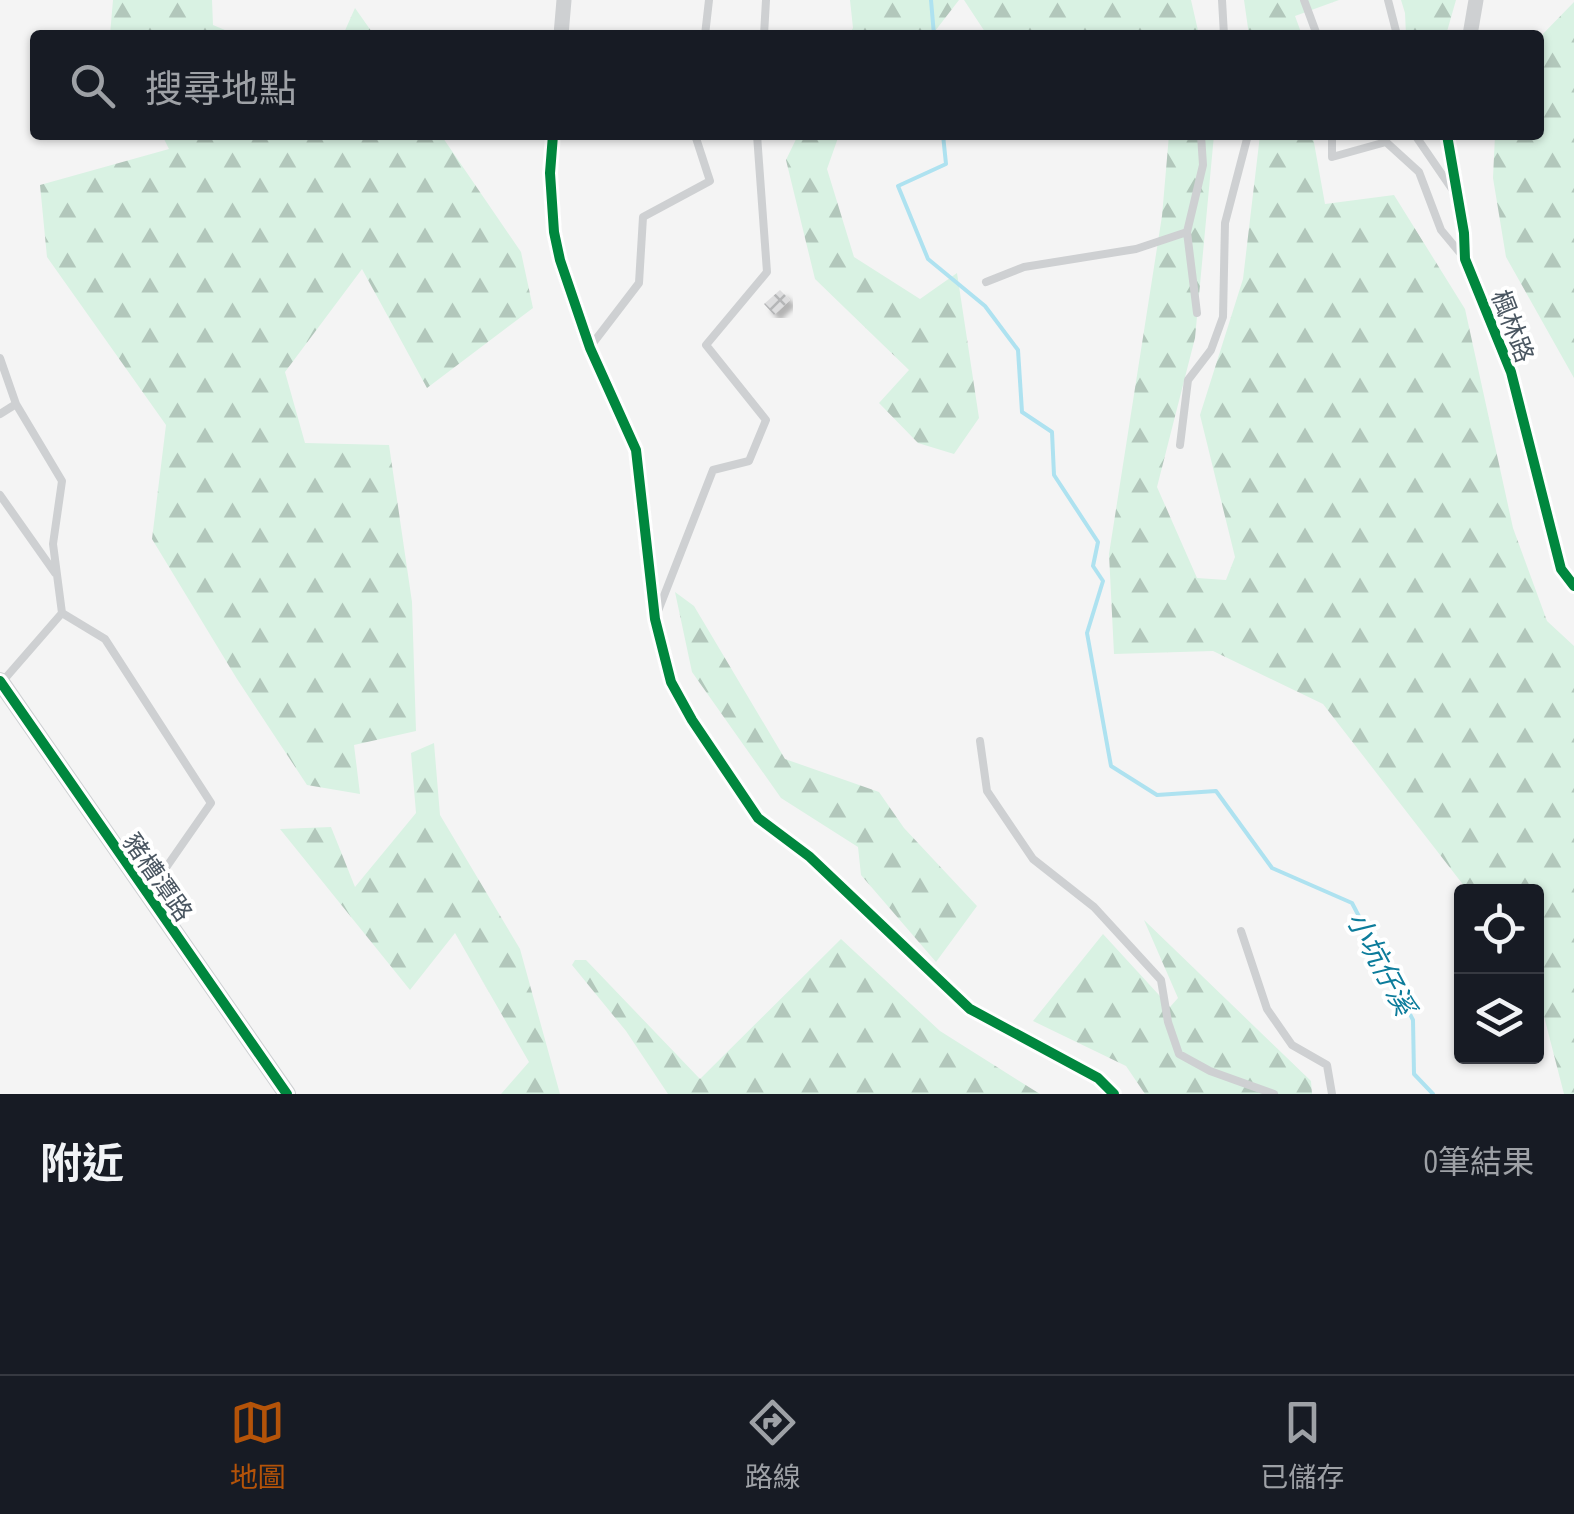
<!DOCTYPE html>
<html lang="zh-TW">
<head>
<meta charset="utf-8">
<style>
  body { margin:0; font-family:"PT Sans Narrow","Noto Sans TC",sans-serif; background:#242831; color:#f1f3f6 }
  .controls { position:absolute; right:30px; bottom:30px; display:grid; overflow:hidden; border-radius:10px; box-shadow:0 2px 8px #0004 }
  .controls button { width:90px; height:90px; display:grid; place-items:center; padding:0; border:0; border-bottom:2px solid #363941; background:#171b24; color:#f1f3f6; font:50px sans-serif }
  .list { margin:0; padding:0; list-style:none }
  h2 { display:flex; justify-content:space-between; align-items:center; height:130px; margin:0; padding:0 40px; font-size:42px }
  h2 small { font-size:32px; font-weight:400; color:#9ea1a6 }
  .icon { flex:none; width:55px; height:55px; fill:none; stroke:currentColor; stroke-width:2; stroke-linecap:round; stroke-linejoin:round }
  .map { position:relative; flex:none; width:1574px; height:1094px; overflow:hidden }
  .search { position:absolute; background:#171b24; box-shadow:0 2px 8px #0004; left:30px; right:30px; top:30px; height:110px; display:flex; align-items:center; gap:25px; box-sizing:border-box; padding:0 35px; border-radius:10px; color:#9ea1a6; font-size:38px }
  .sheet { height:280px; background:#171b24 }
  nav { display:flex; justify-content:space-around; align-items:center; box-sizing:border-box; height:140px; border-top:2px solid #363941; background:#171b24; font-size:28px; color:#9ea1a6 }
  nav a { display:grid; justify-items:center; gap:5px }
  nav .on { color:#b45309 }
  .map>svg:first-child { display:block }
</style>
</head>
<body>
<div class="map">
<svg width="1574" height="1094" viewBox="0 0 1574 1094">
  <defs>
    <pattern id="forest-firs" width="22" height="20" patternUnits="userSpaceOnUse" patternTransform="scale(2.5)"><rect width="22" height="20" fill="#d9f2e3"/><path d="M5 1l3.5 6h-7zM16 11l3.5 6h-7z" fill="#b2c7bb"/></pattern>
    <pattern id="building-cross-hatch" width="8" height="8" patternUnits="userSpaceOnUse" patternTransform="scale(2.5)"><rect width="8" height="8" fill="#ddddde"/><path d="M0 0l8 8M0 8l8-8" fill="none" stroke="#b5b6b7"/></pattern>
    <filter id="shadow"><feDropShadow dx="6" dy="6" stdDeviation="2.5" flood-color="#0004"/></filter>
  </defs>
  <rect width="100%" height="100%" fill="#f4f4f4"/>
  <path fill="url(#forest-firs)" d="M 113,0 L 212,0 L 213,25 L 237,35 L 110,35 Z
    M 850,0 L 959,0 L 932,35 L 849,35 L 853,28 Z
    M 964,0 L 1191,0 L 1199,35 L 987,35 Z
    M 1244,0 L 1339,0 L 1295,16 L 1302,35 L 1249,35 Z
    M 1401,0 L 1456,0 L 1446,35 L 1406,35 L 1405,13 Z
    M 1574,2 L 1574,378 L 1506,257 L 1493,178 L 1495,135 L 1539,135 L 1539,38 Z
    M 355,8 L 374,35 L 343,35 Z
    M 162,135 L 441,135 L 521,252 L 533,308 L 427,388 L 362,269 L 285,372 L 305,443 L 389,445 L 412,602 L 416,731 L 354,745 L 360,794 L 307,785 L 237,679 L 152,539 L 166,425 L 47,257 L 40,185 L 169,149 Z
    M 798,135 L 839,135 L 827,169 L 854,257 L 920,299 L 957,273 L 979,418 L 954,454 L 918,443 L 879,403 L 909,370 L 815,279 L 786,160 Z
    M 1169,135 L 1214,135 L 1195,338 L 1157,487 L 1197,578 L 1226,580 L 1235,557 L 1200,415 L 1243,279 L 1260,135 L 1316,135 L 1313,137 L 1325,204 L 1394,195 L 1465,309 L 1513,528 L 1547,621 L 1574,646 L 1574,1094 L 1564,1094 L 1537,989 L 1536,892 L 1468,891 L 1323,704 L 1213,651 L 1114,654 L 1109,554 L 1162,216 Z
    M 675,592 L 694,606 L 785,759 L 879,792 L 904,828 L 977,906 L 936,962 L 861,875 L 858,847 L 781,798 L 692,672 Z
    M 434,743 L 440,815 L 520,949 L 560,1094 L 501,1094 L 529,1062 L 455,933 L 410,990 L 280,829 L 331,827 L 355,887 L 416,813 L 411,753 Z
    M 1144,920 L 1311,1081 L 1312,1094 L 1145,1094 L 1126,1066 L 1033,1021 L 1103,934 L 1170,1007 L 1178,998 Z
    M 841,939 L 940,1031 L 1040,1094 L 668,1094 L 626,1031 L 572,965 L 575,960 L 586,960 L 700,1079 Z"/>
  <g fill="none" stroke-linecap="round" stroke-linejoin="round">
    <path stroke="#aee2f0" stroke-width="4" d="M 931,0 L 934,35
      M 943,135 L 946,164 L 898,186 L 928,259 L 985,306 L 1018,350 L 1022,412 L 1052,432 L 1054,475 L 1098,542 L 1093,566 L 1103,581 L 1087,633 L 1111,766 L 1157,795 L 1216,791 L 1272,868 L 1352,903 L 1413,1020 L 1414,1074 L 1433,1094"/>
  </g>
  <path fill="url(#building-cross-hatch)" filter="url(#shadow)" d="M 780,290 L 790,300 L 774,315 L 764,304 Z"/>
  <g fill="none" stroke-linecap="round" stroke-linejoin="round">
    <path stroke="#ced0d2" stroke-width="8" d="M 1222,0 L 1224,35
      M 1304,0 L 1317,35
      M 1388,0 L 1397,35
      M 705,35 L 709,0
      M 764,35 L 766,0
      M 1332,135 L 1332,157 L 1386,142 L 1419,172 L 1441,230 L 1461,254
      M 1415,135 L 1452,189
      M 986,282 L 1024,267 L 1136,249 L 1187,232
      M 1197,313 L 1187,232 L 1203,165 L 1201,135
      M 590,347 L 639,283 L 643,217 L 710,181 L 695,135
      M 0,358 L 16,404 L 62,481 L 53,544 L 62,613 L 105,639 L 211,803 L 149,892
      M 0,414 L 16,404
      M 1180,445 L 1188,380 L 1211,350 L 1223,317 L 1225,223 L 1248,135
      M 0,495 L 55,573
      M 658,611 L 713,470 L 749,461 L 766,420 L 706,345 L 767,272 L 757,135
      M 2,682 L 62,613
      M 980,741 L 987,791 L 1033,859 L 1094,907 L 1161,980 L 1168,1022 L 1179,1054 L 1210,1071 L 1274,1094
      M 1241,931 L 1267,1009 L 1292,1045 L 1327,1065 L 1332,1094"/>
    <path stroke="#ced0d2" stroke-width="15" d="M 561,35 L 564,0
      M 1470,35 L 1476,0
      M 553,135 L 550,173 L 554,232 L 560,260 L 590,348 L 636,450 L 655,619 L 671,682 L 692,720 L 758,818 L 810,857 L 970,1009 L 1098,1078 L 1114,1094
      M 1447,135 L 1464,233 L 1465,259 L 1511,372 L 1561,569 L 1574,586"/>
    <path stroke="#ced0d2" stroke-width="18" d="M 0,681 L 287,1094"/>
    <defs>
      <path id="cycleway" d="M 553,135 L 550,173 L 554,232 L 560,260 L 590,348 L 636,450 L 655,619 L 671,682 L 692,720 L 758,818 L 810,857 L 970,1009 L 1098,1078 L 1114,1094
        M 1447,135 L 1464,233 L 1465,259 L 1511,372 L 1561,569 L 1574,586
        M 0,681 L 287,1094"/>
    </defs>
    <use href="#cycleway" stroke="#fff" stroke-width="16"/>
    <use href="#cycleway" stroke="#00873e" stroke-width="10"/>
  </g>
  <g text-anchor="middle" stroke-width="8" stroke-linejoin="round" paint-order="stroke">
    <g font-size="25" fill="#4a5661" stroke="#fff">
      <text transform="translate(1513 326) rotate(69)" y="9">楓林路</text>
      <text transform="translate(158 877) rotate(55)" y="9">豬槽潭路</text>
    </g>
    <g font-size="28" font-style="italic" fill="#0c7c9b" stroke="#fff">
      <text transform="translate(1381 963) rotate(62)" y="10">小坑仔溪</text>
    </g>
  </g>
</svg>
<div class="controls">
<button><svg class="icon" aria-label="locate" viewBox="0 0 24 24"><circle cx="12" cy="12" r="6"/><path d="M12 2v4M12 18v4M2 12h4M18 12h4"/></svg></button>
<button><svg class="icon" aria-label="layers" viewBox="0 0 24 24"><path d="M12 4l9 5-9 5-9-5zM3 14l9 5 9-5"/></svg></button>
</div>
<div class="search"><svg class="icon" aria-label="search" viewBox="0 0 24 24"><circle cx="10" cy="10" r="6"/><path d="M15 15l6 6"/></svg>搜尋地點</div>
</div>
<section class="sheet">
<h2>附近<small>0筆結果</small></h2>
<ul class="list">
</ul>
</section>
<nav>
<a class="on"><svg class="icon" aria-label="map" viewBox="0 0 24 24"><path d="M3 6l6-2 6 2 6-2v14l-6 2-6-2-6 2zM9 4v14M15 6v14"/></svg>地圖</a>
<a><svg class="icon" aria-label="directions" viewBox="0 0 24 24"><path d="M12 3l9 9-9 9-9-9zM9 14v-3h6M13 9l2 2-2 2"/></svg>路線</a>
<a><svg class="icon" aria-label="saved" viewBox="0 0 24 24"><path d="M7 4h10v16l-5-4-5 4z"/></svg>已儲存</a>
</nav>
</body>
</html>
